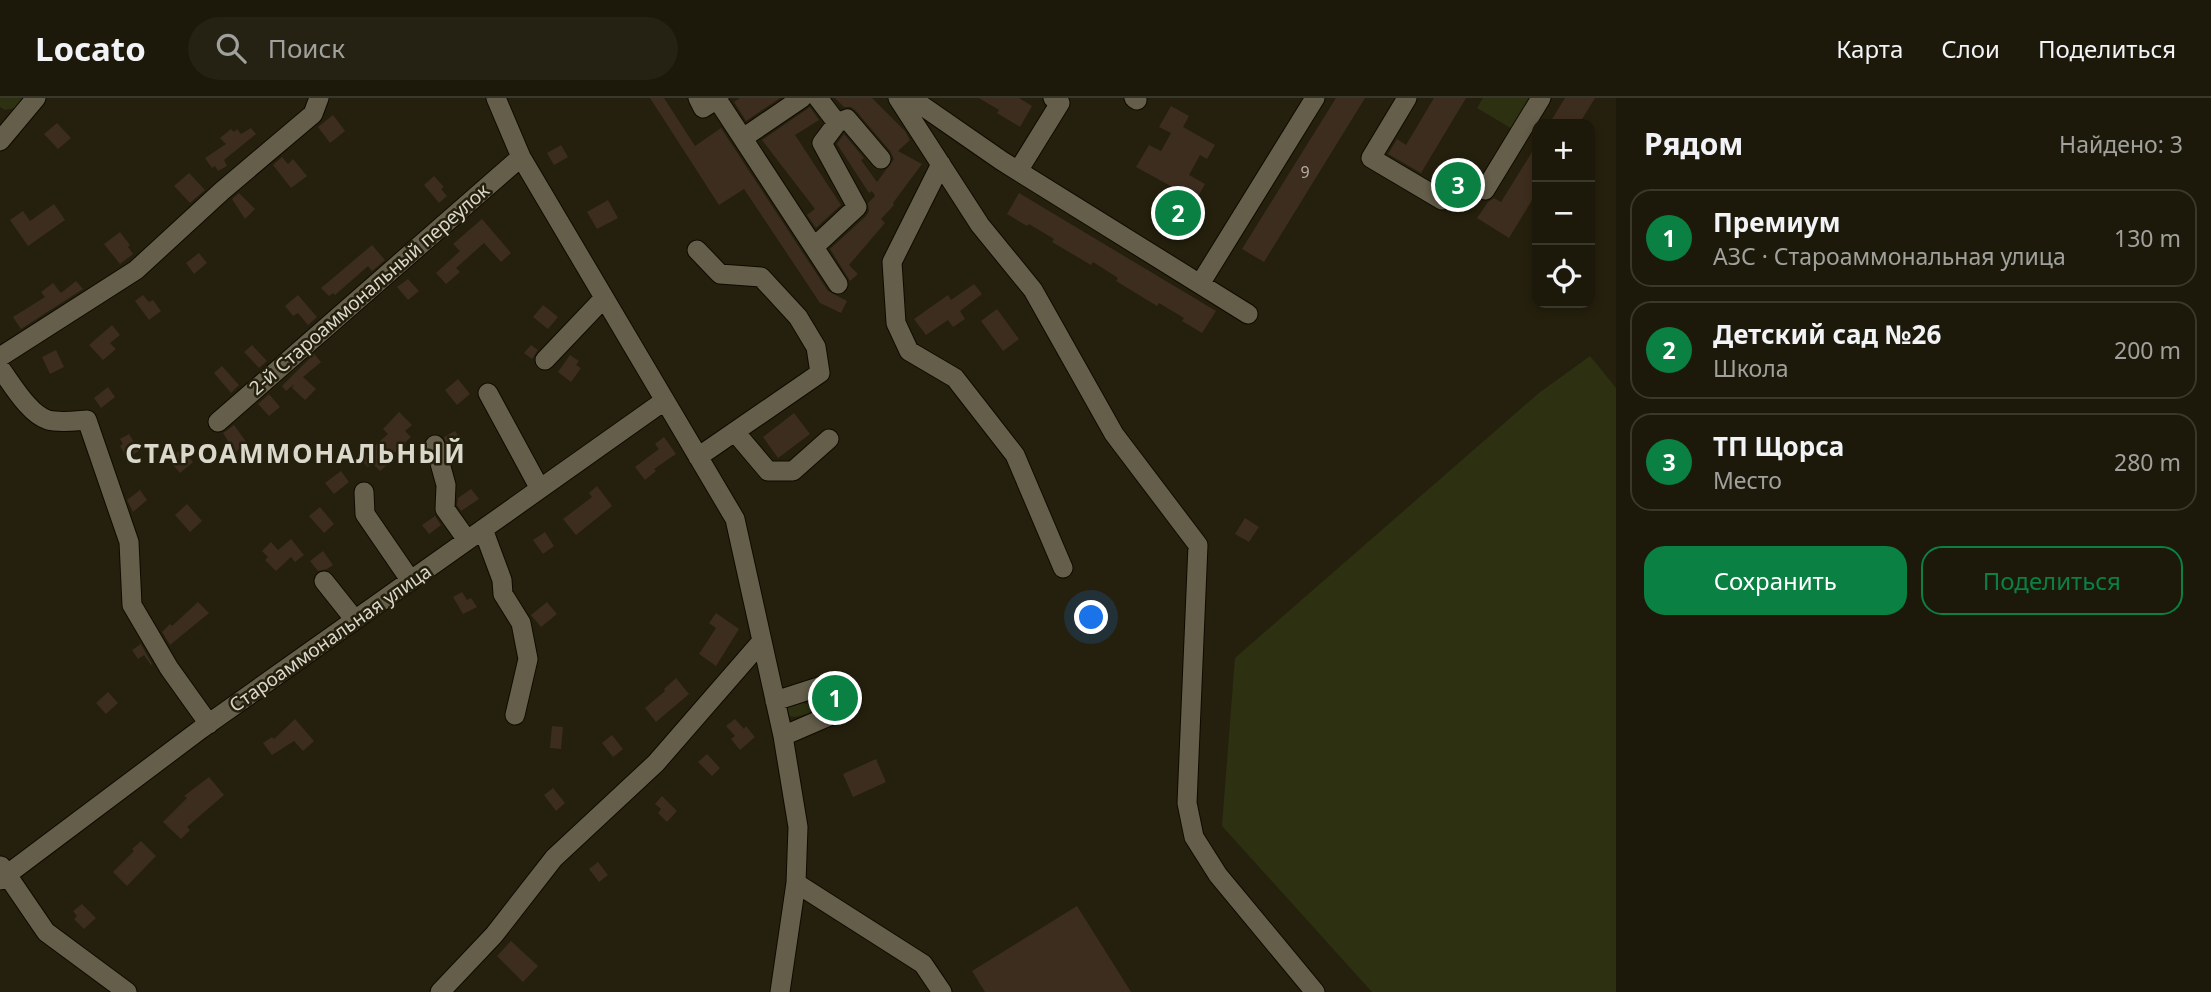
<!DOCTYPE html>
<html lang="ru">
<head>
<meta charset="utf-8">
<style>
  body { margin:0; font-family:"Noto Sans",sans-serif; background:#252113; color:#f1f3f6 }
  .controls { position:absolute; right:21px; top:21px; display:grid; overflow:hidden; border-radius:14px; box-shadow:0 4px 10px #0003 }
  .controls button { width:63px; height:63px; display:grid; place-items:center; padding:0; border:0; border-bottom:2px solid #3a372b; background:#1c180a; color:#f1f3f6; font:35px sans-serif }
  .you { position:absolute; left:1092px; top:520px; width:24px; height:24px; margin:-18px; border:5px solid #fff; border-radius:50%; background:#1a73e8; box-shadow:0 0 0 10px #1a73e833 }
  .badge { display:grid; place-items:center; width:46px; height:46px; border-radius:50%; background:#0b8043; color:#fff; font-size:23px; font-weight:700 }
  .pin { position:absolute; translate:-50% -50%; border:4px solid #fff; box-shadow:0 2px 7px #0006 }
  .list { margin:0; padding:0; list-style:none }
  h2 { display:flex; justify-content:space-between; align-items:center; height:91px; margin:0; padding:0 28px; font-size:30px }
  h2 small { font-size:23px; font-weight:400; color:#a0a09c }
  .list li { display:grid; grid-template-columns:46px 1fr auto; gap:21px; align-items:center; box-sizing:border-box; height:98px; margin:0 14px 14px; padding:0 14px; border:2px solid #3a372b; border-radius:21px }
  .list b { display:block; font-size:26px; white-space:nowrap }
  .list p { margin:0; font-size:23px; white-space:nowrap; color:#a0a09c }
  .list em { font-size:23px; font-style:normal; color:#a0a09c }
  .actions { display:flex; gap:14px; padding:21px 28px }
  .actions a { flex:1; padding:16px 0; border:2px solid #0b8043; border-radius:21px; text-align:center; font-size:24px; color:#0b8043 }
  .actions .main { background:#0b8043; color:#fff }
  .icon { flex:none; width:38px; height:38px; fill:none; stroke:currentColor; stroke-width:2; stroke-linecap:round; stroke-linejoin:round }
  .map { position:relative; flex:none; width:1616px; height:894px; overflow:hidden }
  header { display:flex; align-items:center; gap:42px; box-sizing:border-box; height:98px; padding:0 35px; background:#1c180a; border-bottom:2px solid #3a372b }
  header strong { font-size:33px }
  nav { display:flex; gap:38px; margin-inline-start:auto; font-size:24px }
  .search { width:490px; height:63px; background:#252113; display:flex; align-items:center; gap:18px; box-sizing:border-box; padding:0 24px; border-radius:38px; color:#a0a09c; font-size:26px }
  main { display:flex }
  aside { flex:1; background:#1c180a }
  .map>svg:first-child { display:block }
</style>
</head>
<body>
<header>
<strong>Locato</strong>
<div class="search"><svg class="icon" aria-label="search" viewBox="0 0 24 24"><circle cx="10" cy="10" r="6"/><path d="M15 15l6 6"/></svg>Поиск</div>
<nav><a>Карта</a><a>Слои</a><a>Поделиться</a></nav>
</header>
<main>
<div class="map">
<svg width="1616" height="894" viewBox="0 0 1616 894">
  <rect width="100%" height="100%" fill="#25200d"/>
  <path fill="#2d3111" d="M 0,0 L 27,0 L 20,9 L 5,12 L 0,9 Z
    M 1483,0 L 1533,0 L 1514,32 L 1477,10 Z
    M 1590,258 L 1616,290 L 1616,894 L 1372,894 L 1222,728 L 1235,560 L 1539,295 Z
    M 799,604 L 808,606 L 811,610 L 810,615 L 794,619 L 790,618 L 787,610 Z"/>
  <path fill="#3d2d1f" d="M 650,0 L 664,0 L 695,48 L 721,30 L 828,193 L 847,203 L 841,215 L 820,205 L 744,91 L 719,107 Z
    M 740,0 L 780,0 L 746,23 L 734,4 Z
    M 835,0 L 872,0 L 905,33 L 910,42 L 898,53 L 922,66 L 893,105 L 894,107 L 881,121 L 885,125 L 849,167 L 858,176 L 850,183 L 830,151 L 866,118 L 869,113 L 868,105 L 875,98 L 872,93 L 869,95 L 837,46 L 844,36 L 864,60 L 861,62 L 877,84 L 894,61 L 890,53 L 856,13 L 851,9 L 844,9 Z
    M 979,0 L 1019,0 L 1032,8 L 1020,29 L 997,15 L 999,12 Z
    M 1336,0 L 1365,0 L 1264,164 L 1242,151 Z
    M 1434,0 L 1466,0 L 1421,75 L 1388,56 L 1397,41 L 1406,47 Z
    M 1565,0 L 1595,0 L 1579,26 L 1549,26 Z
    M 1171,8 L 1189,18 L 1183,29 L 1215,47 L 1207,61 L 1200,57 L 1189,77 L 1205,86 L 1196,102 L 1136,69 L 1149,47 L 1161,53 L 1171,35 L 1159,29 Z
    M 810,9 L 819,22 L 795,37 L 841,107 L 816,130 L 807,117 L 815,111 L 762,42 Z
    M 333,17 L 345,33 L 330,45 L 318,29 Z
    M 57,25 L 71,40 L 58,51 L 44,36 Z
    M 251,30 L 256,36 L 224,62 L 227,68 L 218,73 L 215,68 L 212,70 L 205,60 L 226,46 L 220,40 L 231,31 L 234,34 L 237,31 L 241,36 Z
    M 1537,46 L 1537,94 L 1509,140 L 1477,120 L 1488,104 L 1494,100 L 1501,104 Z
    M 561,47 L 568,59 L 554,67 L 547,55 Z
    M 282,59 L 288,66 L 293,61 L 307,78 L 291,90 L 273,67 Z
    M 189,75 L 205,92 L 190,105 L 174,88 Z
    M 1458,75 L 1468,81 L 1459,99 L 1449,92 Z
    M 434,78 L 444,89 L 441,91 L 447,98 L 439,105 L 424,87 Z
    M 239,95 L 255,111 L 245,121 L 232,101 Z
    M 1019,95 L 1216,213 L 1202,235 L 1182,223 L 1184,220 L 1159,205 L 1157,208 L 1116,183 L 1118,180 L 1093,164 L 1091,167 L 1052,144 L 1054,141 L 1029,126 L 1027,128 L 1007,116 Z
    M 608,102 L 618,120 L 597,131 L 587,114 Z
    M 54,106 L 65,122 L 28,148 L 10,122 L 23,113 L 30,123 Z
    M 482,121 L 511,155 L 501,164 L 484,145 L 456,170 L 460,174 L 446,186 L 436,175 L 460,153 L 453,146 Z
    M 120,134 L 130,147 L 128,149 L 133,156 L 120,166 L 104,146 Z
    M 372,147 L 385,162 L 372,173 L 368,168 L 335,197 L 333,195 L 329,198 L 321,190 Z
    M 199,155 L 207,165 L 194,176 L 186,165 Z
    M 408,181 L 419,193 L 408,202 L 397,189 Z
    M 76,183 L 83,191 L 21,231 L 13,219 L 45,199 L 41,194 L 53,185 L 61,195 Z
    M 974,186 L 982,196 L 960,213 L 965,221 L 953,229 L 948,222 L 926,237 L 914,221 L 948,197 L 951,202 Z
    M 143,197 L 149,204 L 153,202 L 161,213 L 149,222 L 135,203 Z
    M 298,197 L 317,219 L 308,227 L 298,215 L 293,218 L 285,208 Z
    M 543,207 L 558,219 L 548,231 L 533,219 Z
    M 997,211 L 1019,241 L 1003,253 L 981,223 Z
    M 112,227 L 120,237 L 110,245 L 116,251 L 103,262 L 89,247 Z
    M 252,247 L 267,263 L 259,270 L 244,254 Z
    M 531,247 L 538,252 L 532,261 L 524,255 Z
    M 56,252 L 64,269 L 50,276 L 42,259 Z
    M 314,256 L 321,264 L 303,279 L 316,291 L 305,302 L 292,290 L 294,286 L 286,293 L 282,288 Z
    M 570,257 L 579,263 L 576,267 L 581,270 L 571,284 L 558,274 Z
    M 222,268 L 239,287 L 231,295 L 214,275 Z
    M 458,281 L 470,296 L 457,307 L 445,292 Z
    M 108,289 L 115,299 L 101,310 L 94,300 Z
    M 269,296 L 280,309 L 269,318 L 258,306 Z
    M 399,314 L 412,327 L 405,333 L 411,339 L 391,358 L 394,361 L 380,373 L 372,365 L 368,369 L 360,361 L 388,336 L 383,331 Z
    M 794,315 L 810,336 L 778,360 L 763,339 Z
    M 234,327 L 247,345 L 233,356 L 225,346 L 228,343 L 223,335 Z
    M 455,333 L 462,344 L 458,346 L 463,355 L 453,361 L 444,339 Z
    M 129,336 L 139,353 L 127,360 L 120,348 L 123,346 L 120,341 Z
    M 664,339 L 676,356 L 654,371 L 656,373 L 645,382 L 635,369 L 659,351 L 655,346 Z
    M 182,351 L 193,364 L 180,375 L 168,361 Z
    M 341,373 L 349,384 L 334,396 L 325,385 Z
    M 597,388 L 612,408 L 576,437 L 563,421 L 592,399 L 589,395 Z
    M 471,391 L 479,401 L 461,413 L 457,407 L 458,400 Z
    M 140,392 L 147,402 L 133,414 L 127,402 Z
    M 187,406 L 202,423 L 190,434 L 175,417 Z
    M 320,409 L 334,426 L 324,435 L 309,418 Z
    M 435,418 L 441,427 L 429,436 L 422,427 Z
    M 1245,420 L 1259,429 L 1249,444 L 1235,436 Z
    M 545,434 L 554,448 L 543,456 L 533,442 Z
    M 291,441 L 304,457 L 295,464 L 291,459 L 276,473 L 265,462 L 268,459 L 262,453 L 271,444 L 278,452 Z
    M 323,453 L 333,467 L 327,471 L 318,473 L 310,463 Z
    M 462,494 L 467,502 L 471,500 L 477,509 L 463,516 L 453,499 Z
    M 198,504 L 209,515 L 170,547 L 162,534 L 170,526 L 172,528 Z
    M 547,504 L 557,516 L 541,529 L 531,517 Z
    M 716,515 L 739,531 L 716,568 L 699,556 L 716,530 L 709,525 Z
    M 141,546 L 152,566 L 151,567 L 144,557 L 138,561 L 132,552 Z
    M 676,580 L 689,596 L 656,624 L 645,610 L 665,593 L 664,591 Z
    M 108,594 L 118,605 L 106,616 L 96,605 Z
    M 295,621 L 314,643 L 303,653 L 294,643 L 272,657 L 263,645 L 272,639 L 274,641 Z
    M 735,621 L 744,631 L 746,628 L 755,639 L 740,652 L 731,641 L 735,638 L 726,628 Z
    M 552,628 L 563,629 L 561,651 L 550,650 Z
    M 612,637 L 623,651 L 613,659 L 602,645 Z
    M 707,656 L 720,670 L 712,678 L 698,664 Z
    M 876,661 L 886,684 L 853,699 L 843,676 Z
    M 209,679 L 224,697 L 187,729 L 190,732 L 181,741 L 163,724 L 187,700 L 184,698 Z
    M 553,690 L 565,705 L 556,713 L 544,697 Z
    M 662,698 L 677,713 L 667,724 L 658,715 L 661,711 L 655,706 Z
    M 141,743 L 156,758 L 127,788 L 113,774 L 134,753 L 132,751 Z
    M 598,764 L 608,777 L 599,784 L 589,771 Z
    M 82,806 L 96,820 L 84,831 L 74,821 L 77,818 L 73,813 Z
    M 1077,808 L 1131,894 L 985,894 L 972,873 Z
    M 511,843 L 538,868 L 523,884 L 497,858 Z"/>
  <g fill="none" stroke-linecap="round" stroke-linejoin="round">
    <defs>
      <path id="minor" d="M 496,0 L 521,59 L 735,421 L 783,638 L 798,729 L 796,785 L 780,894
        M 698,0 L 703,10 L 719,0
        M 898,0 L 980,127 L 1033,192 L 1114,336 L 1198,447 L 1187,705 L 1194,739 L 1218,777 L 1315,894
        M 911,0 L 1002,63 L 1248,216
        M 1134,0 L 1137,2
        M 1407,0 L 1371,60 L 1442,102
        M 717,1 L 838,186
        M 837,25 L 847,21 L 881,61
        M 743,40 L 802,0
        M 0,43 L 36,0
        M 941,66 L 892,164 L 896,225 L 909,253 L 955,280 L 1015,357 L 1063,470
        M 1018,73 L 1060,5 L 1053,0
        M 1485,92 L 1541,0
        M 814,149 L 857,109 L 822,45 L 837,25 L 818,0
        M 697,152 L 720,176 L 761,179 L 798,219 L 816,249 L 820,275 L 698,359
        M 1200,186 L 1315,0
        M 0,259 L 136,172 L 222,93 L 313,16 L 319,0
        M 545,262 L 604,200
        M 0,270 C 12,286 29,316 48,322 C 60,325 74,323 87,322 L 129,444 L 132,507 L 169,570 L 209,626
        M 488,295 L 540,391
        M 218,324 L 521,59
        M 735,334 L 768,373 L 793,373 L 829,341
        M 435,347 L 446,387 L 445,411 L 467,442
        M 364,394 L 365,416 L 411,483
        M 483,431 L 502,482 L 503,496 L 521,525 L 528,561 L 515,617
        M 324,483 L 355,522
        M 775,603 L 834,584 L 841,584 L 845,587 L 852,601 L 843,612 L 783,638
        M 1,768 L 46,834 L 127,894
        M 0,782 L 201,631 L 664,303
        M 796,785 L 923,866 L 942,894
        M 440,894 L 494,837 L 554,760 L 656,665 L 762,543"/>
    </defs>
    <use href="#minor" stroke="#0e0a00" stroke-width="21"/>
    <use href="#minor" stroke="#645e4a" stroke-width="19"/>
  </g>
  <g text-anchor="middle" stroke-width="5" stroke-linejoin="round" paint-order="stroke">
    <g font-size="16" fill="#b3aca0">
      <text x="1305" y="80">9</text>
    </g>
    <g font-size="19" fill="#dad7cb" stroke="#25200d">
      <text transform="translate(369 191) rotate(-41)" y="7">2-й Староаммональный переулок</text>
      <text transform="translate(330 540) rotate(-35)" y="7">Староаммональная улица</text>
    </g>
    <g font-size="26" font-weight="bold" letter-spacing="2" fill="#dad7cb" stroke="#25200d">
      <text x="296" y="365">СТАРОАММОНАЛЬНЫЙ</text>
    </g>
  </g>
</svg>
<div class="controls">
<button>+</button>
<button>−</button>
<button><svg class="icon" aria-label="locate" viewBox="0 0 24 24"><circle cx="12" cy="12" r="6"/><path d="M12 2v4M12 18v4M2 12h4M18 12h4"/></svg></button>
</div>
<div class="you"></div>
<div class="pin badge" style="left:835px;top:600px">1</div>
<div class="pin badge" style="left:1178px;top:115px">2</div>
<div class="pin badge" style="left:1458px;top:87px">3</div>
</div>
<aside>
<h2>Рядом<small>Найдено: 3</small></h2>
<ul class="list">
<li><span class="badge">1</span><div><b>Премиум</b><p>АЗС · Староаммональная улица</p></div><em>130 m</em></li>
<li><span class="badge">2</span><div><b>Детский сад №26</b><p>Школа</p></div><em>200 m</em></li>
<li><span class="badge">3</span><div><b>ТП Щорса</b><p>Место</p></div><em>280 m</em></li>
</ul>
<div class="actions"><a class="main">Сохранить</a><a>Поделиться</a></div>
</aside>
</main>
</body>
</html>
